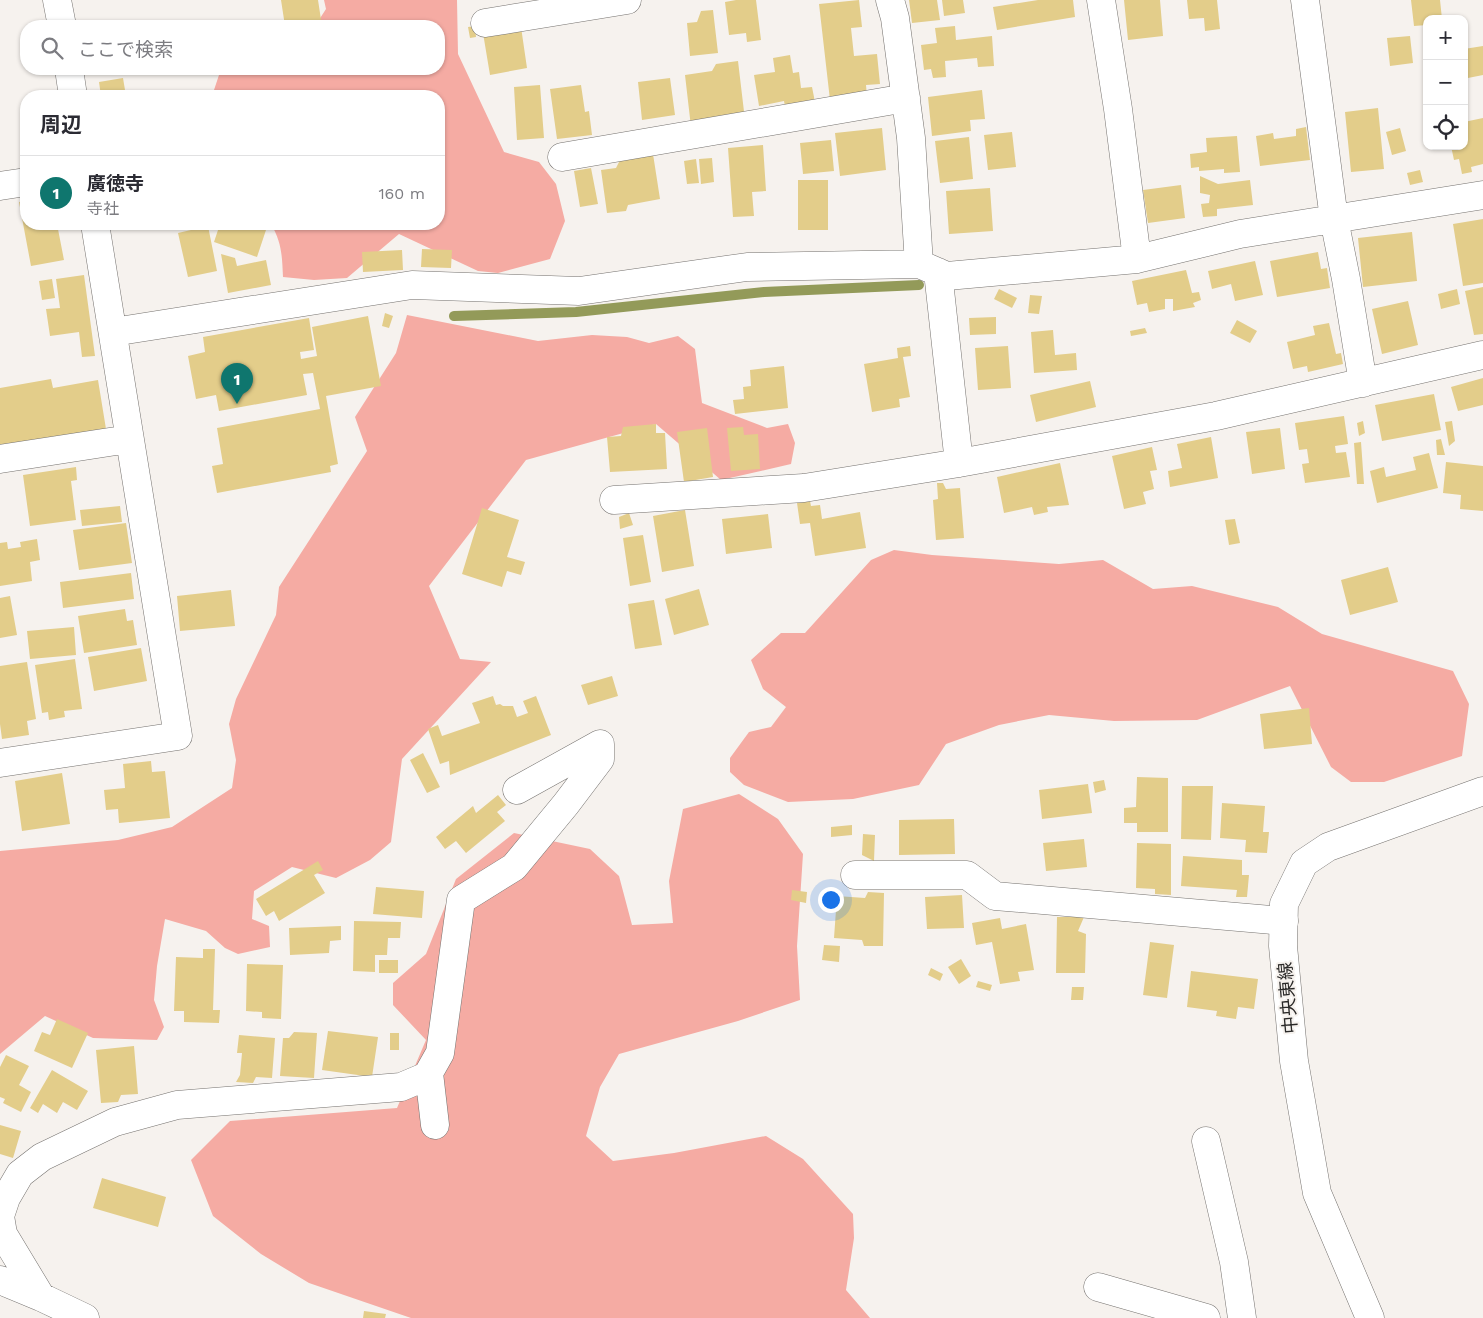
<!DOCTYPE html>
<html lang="ja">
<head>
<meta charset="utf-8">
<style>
  body { margin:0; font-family:"Work Sans","Noto Sans JP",sans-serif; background:#f2f2f3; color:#2b2b33 }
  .controls { position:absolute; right:15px; top:15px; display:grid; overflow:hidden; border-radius:10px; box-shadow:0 1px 4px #0004 }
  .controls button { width:45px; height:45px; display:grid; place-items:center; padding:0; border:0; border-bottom:1px solid #e1e1e2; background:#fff; color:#2b2b33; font:25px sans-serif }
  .you { position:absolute; left:830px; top:899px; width:18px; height:18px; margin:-12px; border:4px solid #fff; border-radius:50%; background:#1a73e8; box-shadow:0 0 0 8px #1a73e833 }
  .badge { display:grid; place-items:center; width:32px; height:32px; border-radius:50%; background:#0f766e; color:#fff; font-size:16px; font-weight:700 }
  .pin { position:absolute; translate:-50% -41px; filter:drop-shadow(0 1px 2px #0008) }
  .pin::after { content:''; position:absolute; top:26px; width:18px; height:15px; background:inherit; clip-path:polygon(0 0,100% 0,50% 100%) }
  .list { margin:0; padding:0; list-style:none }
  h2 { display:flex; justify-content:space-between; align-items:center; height:65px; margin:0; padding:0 20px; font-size:21px }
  h2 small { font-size:16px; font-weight:400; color:#7c7c81 }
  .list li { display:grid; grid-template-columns:32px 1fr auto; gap:15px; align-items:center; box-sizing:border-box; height:75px; padding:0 20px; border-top:1px solid #e1e1e2 }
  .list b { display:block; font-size:19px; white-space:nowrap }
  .list p { margin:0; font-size:16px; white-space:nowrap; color:#7c7c81 }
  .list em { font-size:16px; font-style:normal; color:#7c7c81 }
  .icon { flex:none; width:28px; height:28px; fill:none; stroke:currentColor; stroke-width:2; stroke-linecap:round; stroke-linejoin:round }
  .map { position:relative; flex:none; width:1483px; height:1318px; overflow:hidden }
  .search { position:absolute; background:#fff; box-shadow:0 1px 4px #0004; left:20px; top:20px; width:425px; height:55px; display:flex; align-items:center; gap:12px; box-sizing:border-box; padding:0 18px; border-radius:20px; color:#7c7c81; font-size:19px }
  .panel { position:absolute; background:#fff; box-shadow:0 1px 4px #0004; left:20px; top:90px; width:425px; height:140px; border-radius:20px }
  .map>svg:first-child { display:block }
</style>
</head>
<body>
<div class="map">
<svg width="1483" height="1318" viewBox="0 0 1483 1318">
  <rect width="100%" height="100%" fill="#f6f2ee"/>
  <path fill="#f5aba3" d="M 324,0 L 457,0 L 458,54 L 504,152 L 539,162 L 556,184 L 565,221 L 550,259 L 498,273 L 478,271 L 399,234 L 347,278 L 314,280 L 283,277 C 282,256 282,243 271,224 L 439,224 L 439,96 L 212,96 L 221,69 L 439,69 L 439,26 L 315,26 L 326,9 Z
    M 407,315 L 538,341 L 592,335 L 627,337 L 649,343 L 678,336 L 695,349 L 702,403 L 767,428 L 788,424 L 795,443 L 791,464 L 721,480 L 656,424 L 526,460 L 429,586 L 460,659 L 491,662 L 402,759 L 391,842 L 370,860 L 336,878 L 292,867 L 254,891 L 252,919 L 269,926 L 270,947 L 238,954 L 225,948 L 206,931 L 165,919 L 157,966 L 154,1000 L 164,1027 L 157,1040 L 93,1038 L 45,1016 L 0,1054 L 0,851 L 118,840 L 172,827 L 232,788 L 236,760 L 229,724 L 236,699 L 276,615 L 279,587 L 367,451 L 355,417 L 396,353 Z
    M 894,550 L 932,555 L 1059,564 L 1103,560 L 1153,589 L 1192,586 L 1278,607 L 1322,634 L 1453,671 L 1469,704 L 1462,756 L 1384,782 L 1351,782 L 1331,767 L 1290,686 L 1197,720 L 1114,721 L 1049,715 L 999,725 L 946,744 L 919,785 L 853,799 L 788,802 L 744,785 L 730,772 L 730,758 L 749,732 L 771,727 L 786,707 L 763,689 L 751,660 L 781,633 L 805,633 L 871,560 Z
    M 739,794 L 778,819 L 803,854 L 797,946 L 800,1000 L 738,1021 L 619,1054 L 600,1087 L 586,1136 L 613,1161 L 674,1153 L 766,1136 L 803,1159 L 853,1214 L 854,1238 L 846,1290 L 870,1318 L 411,1318 L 309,1283 L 261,1254 L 213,1216 L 191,1160 L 230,1121 L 397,1108 L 426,1040 L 393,1005 L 393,983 L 426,954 L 456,879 L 514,833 L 590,849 L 619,876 L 632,925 L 673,923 L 669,881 L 683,809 Z"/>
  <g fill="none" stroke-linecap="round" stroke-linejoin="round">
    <path stroke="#939a59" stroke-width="10" d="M 454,316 L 576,312 L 764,292 L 919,285"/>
  </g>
  <path fill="#e3cd8a" d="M 281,0 L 318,0 L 322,26 L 285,26 Z
    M 736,0 L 756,0 L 761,40 L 747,42 L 746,33 L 729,35 L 725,2 Z
    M 859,0 L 862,27 L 851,28 L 854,56 L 877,54 L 880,84 L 866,85 L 867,96 L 830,100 L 819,4 Z
    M 909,0 L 937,0 L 940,20 L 912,23 Z
    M 942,0 L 963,0 L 965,13 L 944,16 Z
    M 1038,0 L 1073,0 L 1075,17 L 997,30 L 993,7 Z
    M 1124,0 L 1160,0 L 1163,36 L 1128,40 Z
    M 1187,0 L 1217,0 L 1220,29 L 1205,31 L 1204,18 L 1189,19 Z
    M 1411,0 L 1440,0 L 1442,19 L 1427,19 L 1427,25 L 1414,26 Z
    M 713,10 L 718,53 L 690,56 L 687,23 L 697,22 L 701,11 Z
    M 475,26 L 476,37 L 470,38 L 468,27 Z
    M 955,26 L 956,40 L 992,36 L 994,66 L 978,67 L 977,58 L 945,61 L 946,77 L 933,78 L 931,69 L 924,70 L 921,45 L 937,43 L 935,28 Z
    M 521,27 L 527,68 L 490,75 L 483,33 Z
    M 1410,36 L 1413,63 L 1390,66 L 1387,38 Z
    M 1483,46 L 1483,75 L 1468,78 L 1467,72 L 1464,72 L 1464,49 Z
    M 790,55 L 793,73 L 799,72 L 801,88 L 812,87 L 816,107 L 786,112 L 784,101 L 759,106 L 754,75 L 775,72 L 773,58 Z
    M 738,61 L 745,120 L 691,127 L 685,75 L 712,71 L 716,64 Z
    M 123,78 L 126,96 L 101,96 L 99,82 Z
    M 670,78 L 675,115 L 642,120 L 638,82 Z
    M 540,85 L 544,138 L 517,140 L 514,87 Z
    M 581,85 L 585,112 L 589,111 L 592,135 L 557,139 L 550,89 Z
    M 982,90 L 985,119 L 970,120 L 971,131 L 932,136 L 928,97 Z
    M 1378,108 L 1384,169 L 1351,172 L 1345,112 Z
    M 1483,118 L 1483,164 L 1471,167 L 1472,172 L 1462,174 L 1459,159 L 1454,160 L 1451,146 L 1464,146 L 1464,122 Z
    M 1306,127 L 1310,160 L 1260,166 L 1256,136 L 1273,133 L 1274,139 L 1296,136 L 1296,129 Z
    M 882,128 L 886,170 L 840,176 L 835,133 Z
    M 1400,128 L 1406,151 L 1392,155 L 1386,132 Z
    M 1012,132 L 1016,167 L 988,170 L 984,135 Z
    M 1237,136 L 1240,172 L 1224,173 L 1224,169 L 1199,171 L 1199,167 L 1191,168 L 1190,154 L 1207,152 L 1206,138 Z
    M 969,137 L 973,179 L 940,183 L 935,141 Z
    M 831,140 L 834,171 L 803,174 L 800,143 Z
    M 763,145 L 766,191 L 752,192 L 754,216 L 733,217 L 728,148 Z
    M 653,154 L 660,199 L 628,205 L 626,211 L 607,213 L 601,170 L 616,168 L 620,160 Z
    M 712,158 L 714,182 L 701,184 L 699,159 Z
    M 696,159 L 699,183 L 687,184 L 684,161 Z
    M 591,168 L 598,204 L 580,207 L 574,171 Z
    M 1420,170 L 1423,182 L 1410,185 L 1407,173 Z
    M 1200,176 L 1218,184 L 1250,180 L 1253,205 L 1217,209 L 1217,216 L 1203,217 L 1201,204 L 1209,203 L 1210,195 L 1200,193 Z
    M 798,180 L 828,180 L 828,230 L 798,230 Z
    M 1181,185 L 1185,218 L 1148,223 L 1143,190 Z
    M 990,188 L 993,231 L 949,234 L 946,191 Z
    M 26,201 L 26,224 L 57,224 L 64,260 L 31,266 L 19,202 Z
    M 1483,219 L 1483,283 L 1463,286 L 1453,224 Z
    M 123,224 L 149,224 L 150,226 L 124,229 Z
    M 220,224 L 268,224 L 257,257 L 214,242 Z
    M 208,226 L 217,271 L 188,277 L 178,233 Z
    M 1412,232 L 1417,281 L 1363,287 L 1358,238 Z
    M 422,249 L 452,250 L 451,268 L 421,267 Z
    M 402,250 L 403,270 L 363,272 L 362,252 Z
    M 1318,252 L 1321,269 L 1327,268 L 1330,288 L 1277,297 L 1270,261 Z
    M 221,254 L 235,258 L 237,266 L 266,260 L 271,285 L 228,293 Z
    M 1255,261 L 1263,295 L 1235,301 L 1231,284 L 1212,289 L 1208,271 Z
    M 1186,270 L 1192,293 L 1199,292 L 1201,300 L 1193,303 L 1195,307 L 1173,311 L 1173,299 L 1165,299 L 1165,309 L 1149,312 L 1147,303 L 1137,305 L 1132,281 Z
    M 84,275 L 95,356 L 82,357 L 79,332 L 50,336 L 46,309 L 60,308 L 56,279 Z
    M 52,279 L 55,298 L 42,300 L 39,281 Z
    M 1483,287 L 1483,334 L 1474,335 L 1465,291 Z
    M 999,289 L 1017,298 L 1012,308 L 994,299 Z
    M 1457,289 L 1460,304 L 1441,309 L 1438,294 Z
    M 1030,295 L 1042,296 L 1039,314 L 1028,313 Z
    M 1408,301 L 1418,345 L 1382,354 L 1372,309 Z
    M 385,313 L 393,316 L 389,328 L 382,326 Z
    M 368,316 L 381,386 L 326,396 L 338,464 L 330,466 L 331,472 L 217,493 L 212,466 L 223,464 L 217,428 L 320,409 L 313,373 L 303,374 L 307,395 L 219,411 L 216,395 L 196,399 L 188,356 L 205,352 L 203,337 L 309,318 L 314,350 L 300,352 L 301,359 L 317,356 L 312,327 Z
    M 996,317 L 996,334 L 970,335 L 969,318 Z
    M 1237,320 L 1257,331 L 1250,343 L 1230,333 Z
    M 1329,323 L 1336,354 L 1341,353 L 1343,364 L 1308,372 L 1307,366 L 1293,369 L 1287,342 L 1315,335 L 1313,326 Z
    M 1145,328 L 1147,333 L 1131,336 L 1130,331 Z
    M 1053,330 L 1055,355 L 1076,353 L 1077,370 L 1034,373 L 1031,332 Z
    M 910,346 L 911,356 L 903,357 L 910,397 L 899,399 L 900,407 L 872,412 L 864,364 L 898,358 L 897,348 Z
    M 1008,346 L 1011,388 L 978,390 L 975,348 Z
    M 784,366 L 788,408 L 735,414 L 733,400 L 744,399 L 743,387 L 751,386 L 750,370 Z
    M 1483,378 L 1483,405 L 1458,411 L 1451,387 Z
    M 51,379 L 53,388 L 98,380 L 106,429 L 0,446 L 0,388 Z
    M 1090,381 L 1096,407 L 1036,422 L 1030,395 Z
    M 1434,394 L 1441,430 L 1382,441 L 1375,405 Z
    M 1344,416 L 1348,444 L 1335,446 L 1336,453 L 1346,452 L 1350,477 L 1305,483 L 1302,464 L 1309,463 L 1307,449 L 1299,450 L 1295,423 Z
    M 1363,421 L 1365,433 L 1359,436 L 1357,423 Z
    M 1452,421 L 1455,441 L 1449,446 L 1445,422 Z
    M 656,424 L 656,433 L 665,433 L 667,469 L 610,472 L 607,437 L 621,436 L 623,427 Z
    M 743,427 L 744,435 L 758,434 L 760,469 L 731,471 L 727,428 Z
    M 707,428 L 713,477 L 684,482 L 677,432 Z
    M 1280,428 L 1285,469 L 1252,474 L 1246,432 Z
    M 1211,437 L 1218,478 L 1170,487 L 1168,471 L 1182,468 L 1177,444 Z
    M 1441,439 L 1445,455 L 1437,455 L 1436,440 Z
    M 1361,442 L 1364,484 L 1357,484 L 1354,443 Z
    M 1152,447 L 1157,470 L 1150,471 L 1154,489 L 1143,492 L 1146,504 L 1124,509 L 1112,456 Z
    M 1429,453 L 1438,488 L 1377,503 L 1370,471 L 1384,467 L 1386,477 L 1416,470 L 1413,457 Z
    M 1446,462 L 1483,466 L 1483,511 L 1460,509 L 1461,495 L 1443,493 Z
    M 1060,463 L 1069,505 L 1047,507 L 1048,512 L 1034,515 L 1032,507 L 1004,513 L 997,477 Z
    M 76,467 L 77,480 L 71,481 L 76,520 L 30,526 L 23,475 Z
    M 937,483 L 943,483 L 946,489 L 960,488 L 964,538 L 936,540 L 933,500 L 938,499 Z
    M 810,501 L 811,506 L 820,505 L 822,519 L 860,512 L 866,548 L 815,556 L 810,523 L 800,524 L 797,503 Z
    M 120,506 L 122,522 L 82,526 L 80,510 Z
    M 482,508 L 519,520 L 507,557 L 525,562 L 521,575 L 507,571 L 502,587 L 462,574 Z
    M 685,510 L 694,566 L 662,572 L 653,516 Z
    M 629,513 L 633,525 L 620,529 L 619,517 Z
    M 768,514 L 772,548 L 726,554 L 722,519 Z
    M 1235,519 L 1240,543 L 1229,545 L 1225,520 Z
    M 126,523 L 132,563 L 79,570 L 73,530 Z
    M 643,535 L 651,582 L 630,586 L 623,538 Z
    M 37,539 L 40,560 L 30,562 L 32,581 L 0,586 L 0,543 L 7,542 L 8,549 L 21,547 L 20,542 Z
    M 1388,567 L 1398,602 L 1350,615 L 1341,580 Z
    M 131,573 L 134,599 L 63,608 L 60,582 Z
    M 699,589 L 709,625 L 674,635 L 665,599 Z
    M 231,590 L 235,626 L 180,631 L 177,596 Z
    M 10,596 L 17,635 L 0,638 L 0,598 Z
    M 654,600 L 662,645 L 635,649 L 628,604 Z
    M 125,609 L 127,621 L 133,620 L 137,645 L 84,653 L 78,616 Z
    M 74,627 L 76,655 L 30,659 L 27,631 Z
    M 141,648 L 147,681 L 94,691 L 88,657 Z
    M 75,659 L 82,709 L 64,711 L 65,717 L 49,720 L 48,712 L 42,713 L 35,665 Z
    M 27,662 L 36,719 L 27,721 L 29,735 L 2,739 L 0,724 L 0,666 Z
    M 612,676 L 618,696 L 588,705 L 581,685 Z
    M 493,696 L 496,705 L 500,704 L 503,706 L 513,706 L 517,717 L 528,713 L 523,701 L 536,696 L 551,735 L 450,775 L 449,761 L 440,764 L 428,729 L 438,725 L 442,736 L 480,723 L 472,703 Z
    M 1309,708 L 1312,744 L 1264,749 L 1260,714 Z
    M 423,753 L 440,787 L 427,793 L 410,760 Z
    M 151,761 L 152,772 L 165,771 L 170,818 L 119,823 L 118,809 L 106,810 L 104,790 L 125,788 L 123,764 Z
    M 62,773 L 70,824 L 22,831 L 15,781 Z
    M 1137,777 L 1168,778 L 1168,832 L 1137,832 L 1137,823 L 1124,823 L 1124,808 L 1136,807 Z
    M 1104,780 L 1106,790 L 1095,793 L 1093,782 Z
    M 1088,784 L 1092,813 L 1042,819 L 1039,790 Z
    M 1182,786 L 1213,786 L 1211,840 L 1181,839 Z
    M 498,795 L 506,805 L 497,812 L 505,821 L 466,853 L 456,841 L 445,849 L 436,837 L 473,806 L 476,813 Z
    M 1222,803 L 1265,806 L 1263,832 L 1269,832 L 1267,853 L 1245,852 L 1246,840 L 1220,838 Z
    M 954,819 L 955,854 L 899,855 L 899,820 Z
    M 852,825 L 852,835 L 831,837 L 831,827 Z
    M 863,834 L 875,835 L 874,861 L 862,855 Z
    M 1084,839 L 1087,867 L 1046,871 L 1043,843 Z
    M 1137,843 L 1171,844 L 1171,895 L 1155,894 L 1155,889 L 1136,888 Z
    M 1183,856 L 1242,860 L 1242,875 L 1249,875 L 1247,897 L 1236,897 L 1237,890 L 1181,886 Z
    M 318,861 L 323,870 L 314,875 L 325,893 L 279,921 L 274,911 L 266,916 L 256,899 Z
    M 376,887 L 424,891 L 422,918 L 373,914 Z
    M 792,890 L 807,892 L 806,903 L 791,900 Z
    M 868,892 L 884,893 L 883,946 L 864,946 L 862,940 L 834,938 L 837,896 L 865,898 Z
    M 962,895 L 964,928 L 927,929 L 925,897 Z
    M 1057,917 L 1084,917 L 1078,931 L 1086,934 L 1085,973 L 1056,973 Z
    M 1000,918 L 1002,929 L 1026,924 L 1034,970 L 1018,972 L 1020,981 L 1000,984 L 992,942 L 976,945 L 972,923 Z
    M 354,921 L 401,922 L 400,938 L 388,938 L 387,955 L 375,955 L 375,972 L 353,971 Z
    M 341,926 L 341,940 L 330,941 L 329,953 L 290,955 L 289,928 Z
    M 1150,942 L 1174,945 L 1167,998 L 1143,995 Z
    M 824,945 L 840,946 L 839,962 L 822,960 Z
    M 203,949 L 215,949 L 213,1010 L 220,1010 L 219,1023 L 184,1022 L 184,1011 L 174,1011 L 176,957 L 203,958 Z
    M 961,959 L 971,976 L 959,984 L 948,967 Z
    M 379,960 L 398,960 L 398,973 L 379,973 Z
    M 247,964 L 283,965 L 281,1019 L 262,1018 L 262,1012 L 246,1011 Z
    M 931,968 L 943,974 L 940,981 L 928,975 Z
    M 1191,971 L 1258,979 L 1254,1009 L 1238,1007 L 1236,1019 L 1216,1016 L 1217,1011 L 1187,1007 Z
    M 978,981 L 992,985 L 990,991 L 976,987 Z
    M 1072,987 L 1084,987 L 1083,1000 L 1071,1000 Z
    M 57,1019 L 88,1033 L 72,1068 L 34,1051 L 42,1032 L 50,1035 Z
    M 328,1031 L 378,1037 L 372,1077 L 322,1070 Z
    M 294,1032 L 317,1033 L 314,1078 L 280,1076 L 283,1038 L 289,1038 Z
    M 390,1033 L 399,1033 L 399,1050 L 390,1050 Z
    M 239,1035 L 275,1038 L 272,1078 L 256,1077 L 253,1083 L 236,1082 L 240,1075 L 242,1053 L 237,1053 Z
    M 134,1046 L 138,1094 L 121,1095 L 118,1102 L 101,1103 L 96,1050 Z
    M 6,1055 L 29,1066 L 19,1085 L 31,1092 L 21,1112 L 3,1103 L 5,1099 L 0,1097 L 0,1067 Z
    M 52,1070 L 88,1091 L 77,1110 L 63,1102 L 57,1113 L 43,1104 L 38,1113 L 30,1108 Z
    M 0,1125 L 21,1131 L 13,1158 L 0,1154 Z
    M 102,1178 L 166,1197 L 158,1227 L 93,1208 Z
    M 364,1311 L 386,1314 L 385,1318 L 363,1318 Z"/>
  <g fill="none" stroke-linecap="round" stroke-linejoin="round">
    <defs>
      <path id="minor" d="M 57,0 L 62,26
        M 890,0 L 895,18 L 911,138 L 919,264
        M 1101,0 L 1118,109 L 1137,259
        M 1305,0 L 1334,219 L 1346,279 L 1363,383
        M 485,23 L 627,0
        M 69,69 L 73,96
        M 562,157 L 906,98
        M 0,186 L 26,182
        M 938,272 L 959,463
        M 113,332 L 412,285 L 579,291 L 747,267 L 919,264 L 947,276 L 1137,259 L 1240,234 L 1483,195
        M 0,459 L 129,439
        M 614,500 L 804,488 L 959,463 L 1216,416 L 1483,355
        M 0,763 L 178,736 L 95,224
        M 855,875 L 967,875 L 995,896 L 1284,921
        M 429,1073 L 435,1125
        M 1206,1141 L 1234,1262 L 1242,1318
        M 0,1280 L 41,1297 L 85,1318
        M 1098,1287 L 1206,1318
        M 41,1297 L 3,1234 L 0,1216 L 6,1198 L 20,1174 L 42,1157 L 115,1122 L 177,1105 L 401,1087 L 427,1076 L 440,1053 L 461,900 L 514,867 L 566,804 L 600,759 L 600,744 L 517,790"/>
      <path id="major" d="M 1370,1318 L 1317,1193 L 1294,1061 L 1283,946 L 1284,904 L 1304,863 L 1328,847 L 1483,791"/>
    </defs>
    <use href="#minor" stroke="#75726f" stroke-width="29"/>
    <use href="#major" stroke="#75726f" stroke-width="29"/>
    <use href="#minor" stroke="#fff" stroke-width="28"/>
    <use href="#major" stroke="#fff" stroke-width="28"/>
  </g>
  <g text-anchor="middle" stroke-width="4" stroke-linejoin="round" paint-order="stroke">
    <g font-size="18" fill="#2a2928" stroke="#f6f2ee">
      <text transform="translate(1288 998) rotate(-95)" y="6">中央東線</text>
    </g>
  </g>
</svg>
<div class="controls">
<button>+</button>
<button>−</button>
<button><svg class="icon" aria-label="locate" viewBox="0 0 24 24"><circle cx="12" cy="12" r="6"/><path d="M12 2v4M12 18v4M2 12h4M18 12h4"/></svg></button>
</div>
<div class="you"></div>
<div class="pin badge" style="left:237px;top:404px">1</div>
<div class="search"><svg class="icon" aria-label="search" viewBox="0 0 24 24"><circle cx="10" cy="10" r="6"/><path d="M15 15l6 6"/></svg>ここで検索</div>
<section class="panel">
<h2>周辺<small></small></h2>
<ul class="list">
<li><span class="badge">1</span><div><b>廣徳寺</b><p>寺社</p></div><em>160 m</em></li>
</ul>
</section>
</div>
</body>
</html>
